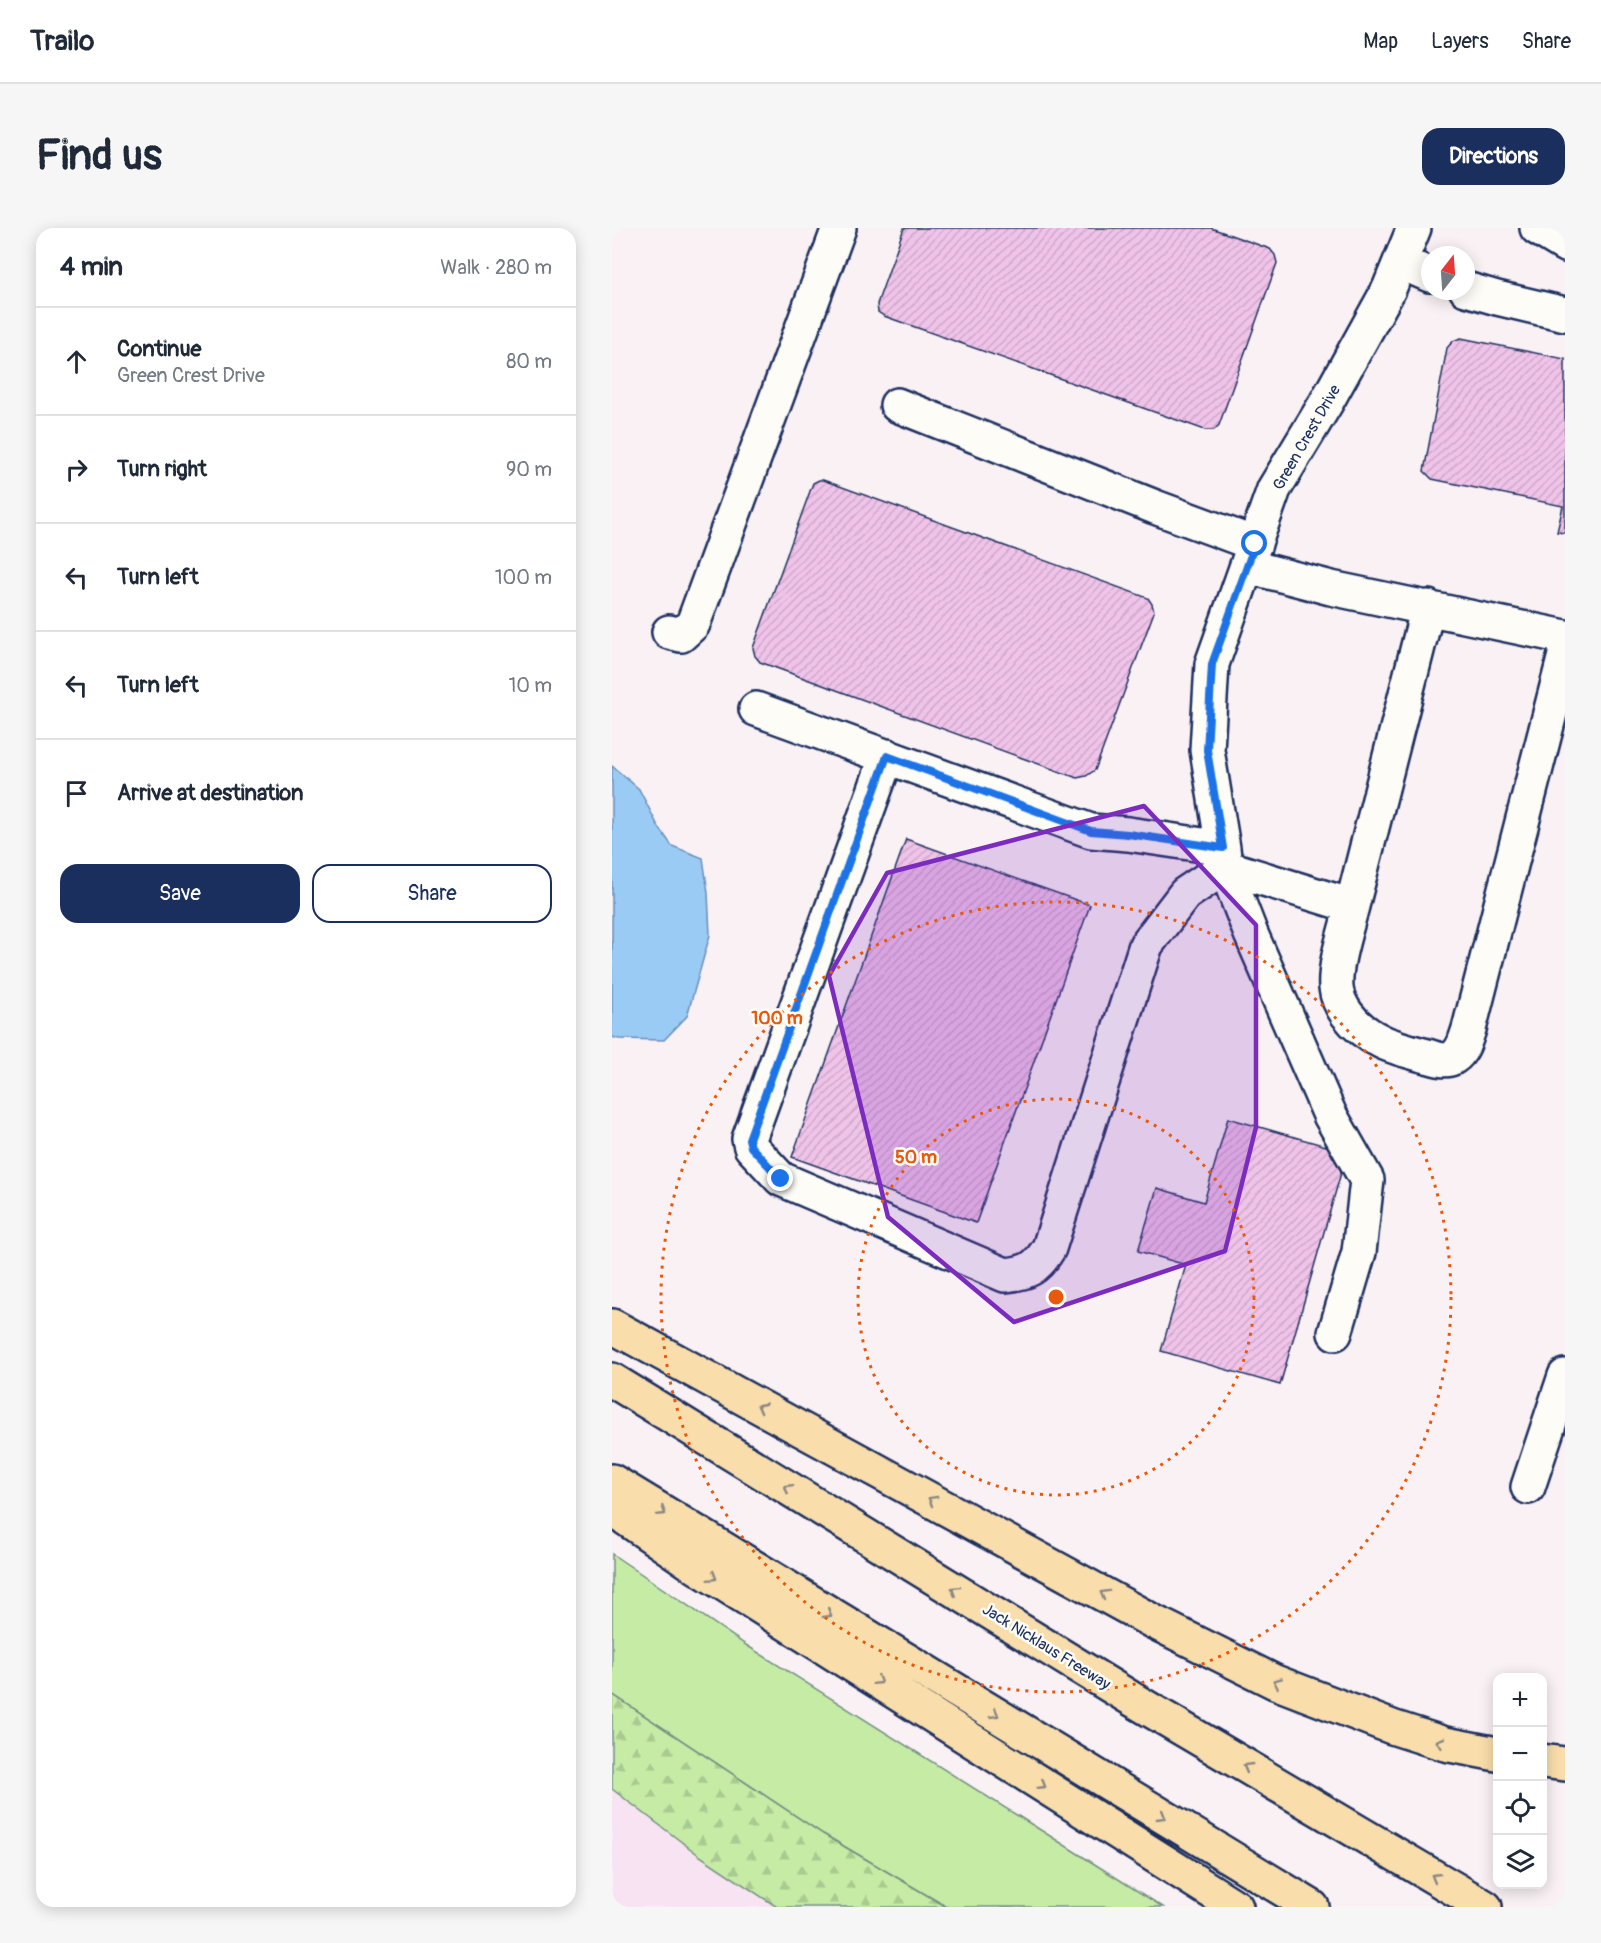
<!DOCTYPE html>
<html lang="en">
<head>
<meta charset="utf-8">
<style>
  body { margin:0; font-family:Pangolin,sans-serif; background:#f6f6f7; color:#1f2937 }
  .controls { position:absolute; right:18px; bottom:18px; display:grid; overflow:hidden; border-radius:12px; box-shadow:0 3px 15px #0003 }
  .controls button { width:54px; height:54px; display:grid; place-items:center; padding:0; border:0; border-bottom:2px solid #e0e1e3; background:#fff; color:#1f2937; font:30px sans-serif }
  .compass { position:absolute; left:809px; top:18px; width:54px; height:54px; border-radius:50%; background:#fff; box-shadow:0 3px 15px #0003; rotate:17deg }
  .stop { position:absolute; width:18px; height:18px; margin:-14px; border:4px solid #1a73e8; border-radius:50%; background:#fff }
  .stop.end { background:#1a73e8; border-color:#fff; box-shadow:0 2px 6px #0008 }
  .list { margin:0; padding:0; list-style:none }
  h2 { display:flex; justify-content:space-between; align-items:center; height:78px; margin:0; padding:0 24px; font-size:26px }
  h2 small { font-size:20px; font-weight:400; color:#747a83 }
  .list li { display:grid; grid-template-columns:39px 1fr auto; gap:18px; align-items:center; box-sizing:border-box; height:108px; padding:0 24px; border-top:2px solid #e0e1e3 }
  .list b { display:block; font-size:22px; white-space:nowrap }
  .list p { margin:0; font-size:20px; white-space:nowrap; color:#747a83 }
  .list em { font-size:20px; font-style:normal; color:#747a83 }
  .actions { display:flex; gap:12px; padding:18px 24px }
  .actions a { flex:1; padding:14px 0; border:2px solid #1b2f5e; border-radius:18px; text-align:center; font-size:21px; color:#1b2f5e }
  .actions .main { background:#1b2f5e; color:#fff }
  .icon { flex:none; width:33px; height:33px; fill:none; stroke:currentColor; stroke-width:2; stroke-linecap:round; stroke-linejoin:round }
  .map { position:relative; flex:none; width:953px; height:1679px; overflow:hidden; border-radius:18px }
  header { display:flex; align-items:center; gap:36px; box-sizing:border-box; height:84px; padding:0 30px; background:#fff; border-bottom:2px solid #e0e1e3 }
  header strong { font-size:28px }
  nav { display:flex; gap:33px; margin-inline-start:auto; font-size:21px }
  .intro { display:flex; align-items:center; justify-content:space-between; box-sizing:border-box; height:144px; padding:0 36px }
  h1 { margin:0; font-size:42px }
  .button { padding:15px 27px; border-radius:18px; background:#1b2f5e; color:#fff; font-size:21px; font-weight:700 }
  main { display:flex; gap:36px; padding:0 36px }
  aside { flex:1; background:#fff; border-radius:18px; box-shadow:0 3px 15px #0003 }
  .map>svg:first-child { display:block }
</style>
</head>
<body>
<header>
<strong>Trailo</strong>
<nav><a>Map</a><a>Layers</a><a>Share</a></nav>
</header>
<div class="intro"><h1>Find us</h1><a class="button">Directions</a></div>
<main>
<aside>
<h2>4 min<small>Walk · 280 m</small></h2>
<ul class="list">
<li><svg class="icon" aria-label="ahead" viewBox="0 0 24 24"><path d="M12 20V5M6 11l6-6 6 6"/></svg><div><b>Continue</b><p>Green Crest Drive</p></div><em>80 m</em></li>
<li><svg class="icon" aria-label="right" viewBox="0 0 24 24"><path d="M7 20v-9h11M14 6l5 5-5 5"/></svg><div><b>Turn right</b></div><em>90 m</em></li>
<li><svg class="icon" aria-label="left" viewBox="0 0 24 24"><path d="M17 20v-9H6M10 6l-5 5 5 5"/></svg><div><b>Turn left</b></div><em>100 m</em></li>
<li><svg class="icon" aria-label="left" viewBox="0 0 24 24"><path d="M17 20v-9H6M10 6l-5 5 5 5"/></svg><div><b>Turn left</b></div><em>10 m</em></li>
<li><svg class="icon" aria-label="arrive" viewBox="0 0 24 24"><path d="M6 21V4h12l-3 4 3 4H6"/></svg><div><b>Arrive at destination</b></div></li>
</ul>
<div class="actions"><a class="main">Save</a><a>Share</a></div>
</aside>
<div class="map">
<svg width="953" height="1679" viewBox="0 0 953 1679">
  <defs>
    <pattern id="forest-firs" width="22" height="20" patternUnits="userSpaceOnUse" patternTransform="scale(1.5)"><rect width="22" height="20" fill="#c5eba5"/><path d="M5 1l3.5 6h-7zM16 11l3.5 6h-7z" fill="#a9ca90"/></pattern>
    <pattern id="building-hatch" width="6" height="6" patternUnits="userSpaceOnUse" patternTransform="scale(1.5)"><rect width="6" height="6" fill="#f0c3e9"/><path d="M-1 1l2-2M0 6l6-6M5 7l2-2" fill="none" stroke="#cda8ca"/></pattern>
  </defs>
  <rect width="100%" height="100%" fill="#faf1f4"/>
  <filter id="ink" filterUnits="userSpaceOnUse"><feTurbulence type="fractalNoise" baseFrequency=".0167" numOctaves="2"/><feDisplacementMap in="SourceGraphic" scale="12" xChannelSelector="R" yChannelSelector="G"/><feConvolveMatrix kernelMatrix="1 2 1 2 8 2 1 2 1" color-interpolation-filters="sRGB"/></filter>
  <g filter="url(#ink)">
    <path fill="#f7e3f1" d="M 0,1561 L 88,1628 L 165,1679 L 0,1679 Z"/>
    <path fill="#c5eba5" stroke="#708d82" stroke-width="1.5" d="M 0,1326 L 134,1417 L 551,1679 L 335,1679 L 211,1606 L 0,1466 Z"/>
    <path fill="url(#forest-firs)" stroke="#708d82" stroke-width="1.5" d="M 0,1466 L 211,1606 L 335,1679 L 165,1679 L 88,1628 L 0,1561 Z"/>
    <path fill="#99cbf5" stroke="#678db9" stroke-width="1.5" d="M 0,538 L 27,561 L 46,598 L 60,618 L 91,630 L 96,665 L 98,707 L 75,788 L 52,812 L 7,811 L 0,809 Z"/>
    <path fill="url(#building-hatch)" stroke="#1b2f5e" stroke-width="1.5" d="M 292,0 L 599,0 L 658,21 L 663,27 L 665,35 L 607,197 L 602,202 L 593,202 L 272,88 L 266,84 L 265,76 Z
      M 849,110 L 953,131 L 953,305 L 945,304 L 951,278 L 820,251 L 812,243 L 835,120 L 841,113 Z
      M 207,252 L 211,252 L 536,370 L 540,376 L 542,384 L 483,542 L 474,548 L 465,550 L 148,434 L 143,428 L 141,420 L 201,255 Z
      M 294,611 L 478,677 L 364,995 L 180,929 Z
      M 616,890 L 735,924 L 668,1157 L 549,1123 L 574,1037 L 526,1023 L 545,960 L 592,974 Z"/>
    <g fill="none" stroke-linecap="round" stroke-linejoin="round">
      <defs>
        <path id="minor" d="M 925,0 L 953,17
          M 788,34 L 818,47
          M 854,61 L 885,70 L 953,86
          M 285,177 L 543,279 L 643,316
          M 635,338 L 719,360 L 953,409
          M 57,404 L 69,407 L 81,396 L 227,0
          M 144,481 L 479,603 L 516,606 L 611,620
          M 275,528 L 137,911 L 139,919 L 169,951 L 393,1047 C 416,1045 425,1040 437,1020 L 534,717 L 573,666 L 613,639
          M 613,639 L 740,678 L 816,379
          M 740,678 C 734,702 722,736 724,760 C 725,769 730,779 735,786 C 755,813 784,820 815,828 C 823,830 834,835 842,829 C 851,823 854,810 857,801 L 953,427
          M 723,1105 L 747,1024 L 755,952 L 718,887 L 639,706 L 613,639 L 611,620 L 595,522 L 600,436 L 662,261 L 714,175 L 777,61 L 802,0
          M 916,1259 L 953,1148"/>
        <path id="highway" d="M 0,1098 L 542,1394 L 663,1454 L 780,1499 L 833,1516 L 885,1526
          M 0,1152 L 520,1471 L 873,1679
          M 0,1253 L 700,1679
          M 0,1281 L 82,1337 L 624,1679
          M 930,1533 L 953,1536"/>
      </defs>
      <use href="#minor" stroke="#1b2f5e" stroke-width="38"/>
      <use href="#highway" stroke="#1b2f5e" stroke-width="38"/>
      <use href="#minor" stroke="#fdfcf7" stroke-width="33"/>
      <use href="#highway" stroke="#f9deab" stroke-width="33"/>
    </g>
    <defs><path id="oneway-chevron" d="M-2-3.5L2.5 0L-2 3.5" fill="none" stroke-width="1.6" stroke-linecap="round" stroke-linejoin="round" transform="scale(1.5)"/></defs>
    <g stroke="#8a8684">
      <use href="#oneway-chevron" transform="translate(149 1179) rotate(-152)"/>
      <use href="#oneway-chevron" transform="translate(176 1260) rotate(-148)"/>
      <use href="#oneway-chevron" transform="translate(320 1272) rotate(-151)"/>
      <use href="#oneway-chevron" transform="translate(50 1284) rotate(32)"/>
      <use href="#oneway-chevron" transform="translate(101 1349) rotate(32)"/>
      <use href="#oneway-chevron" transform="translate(343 1362) rotate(-148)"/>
      <use href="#oneway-chevron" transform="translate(492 1366) rotate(-151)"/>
      <use href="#oneway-chevron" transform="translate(216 1386) rotate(31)"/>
      <use href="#oneway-chevron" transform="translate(266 1453) rotate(32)"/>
      <use href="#oneway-chevron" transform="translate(665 1454) rotate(-156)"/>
      <use href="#oneway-chevron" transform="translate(383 1486) rotate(31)"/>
      <use href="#oneway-chevron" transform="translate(828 1514) rotate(-164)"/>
      <use href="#oneway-chevron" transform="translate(635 1539) rotate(-149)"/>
      <use href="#oneway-chevron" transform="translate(430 1557) rotate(32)"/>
      <use href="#oneway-chevron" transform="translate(550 1588) rotate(31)"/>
      <use href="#oneway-chevron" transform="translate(823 1649) rotate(-150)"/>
    </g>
  </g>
  <g fill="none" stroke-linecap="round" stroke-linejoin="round" filter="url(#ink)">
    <path stroke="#1a73e8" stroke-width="8" d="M 169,951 L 139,919 L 137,911 L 275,528 L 479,603 L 516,606 L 611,620 L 595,522 L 600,436 L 643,316"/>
  </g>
  <path fill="#7b2cbf" fill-opacity="0.2" stroke="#7b2cbf" stroke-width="4.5" stroke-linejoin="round" d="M 532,578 L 644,697 L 644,899 L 613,1023 L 402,1094 L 276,989 L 217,748 L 275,645 Z"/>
  <g fill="none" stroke="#e8590c" stroke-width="3" stroke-dasharray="3 6">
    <circle cx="444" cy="1069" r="198"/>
    <circle cx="444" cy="1069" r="395"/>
  </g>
  <g text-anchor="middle" stroke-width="5" stroke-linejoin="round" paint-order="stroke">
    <g font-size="16" fill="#1b2f5e" stroke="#fdfcf7">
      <text transform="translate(694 209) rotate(-60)" y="6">Green Crest Drive</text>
      <text transform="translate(435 1418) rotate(32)" y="6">Jack Nicklaus Freeway</text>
    </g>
  </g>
  <circle cx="444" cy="1069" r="9" fill="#e8590c" stroke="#fdfcf7" stroke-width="3"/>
  <g font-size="18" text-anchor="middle" font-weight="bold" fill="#e8590c" stroke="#fdfcf7" stroke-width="5" stroke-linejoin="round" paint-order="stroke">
    <text x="165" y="796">100 m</text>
    <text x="304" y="935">50 m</text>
  </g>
</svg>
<div class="controls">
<button>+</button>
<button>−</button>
<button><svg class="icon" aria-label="locate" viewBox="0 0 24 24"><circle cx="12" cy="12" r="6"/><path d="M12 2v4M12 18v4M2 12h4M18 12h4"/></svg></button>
<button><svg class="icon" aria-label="layers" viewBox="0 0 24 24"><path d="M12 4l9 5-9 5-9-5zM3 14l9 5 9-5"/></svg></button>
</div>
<svg class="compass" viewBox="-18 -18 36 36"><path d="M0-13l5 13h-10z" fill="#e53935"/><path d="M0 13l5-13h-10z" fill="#747a83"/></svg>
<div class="stop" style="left:643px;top:316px"></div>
<div class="stop end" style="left:169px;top:951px"></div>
</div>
</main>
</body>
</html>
